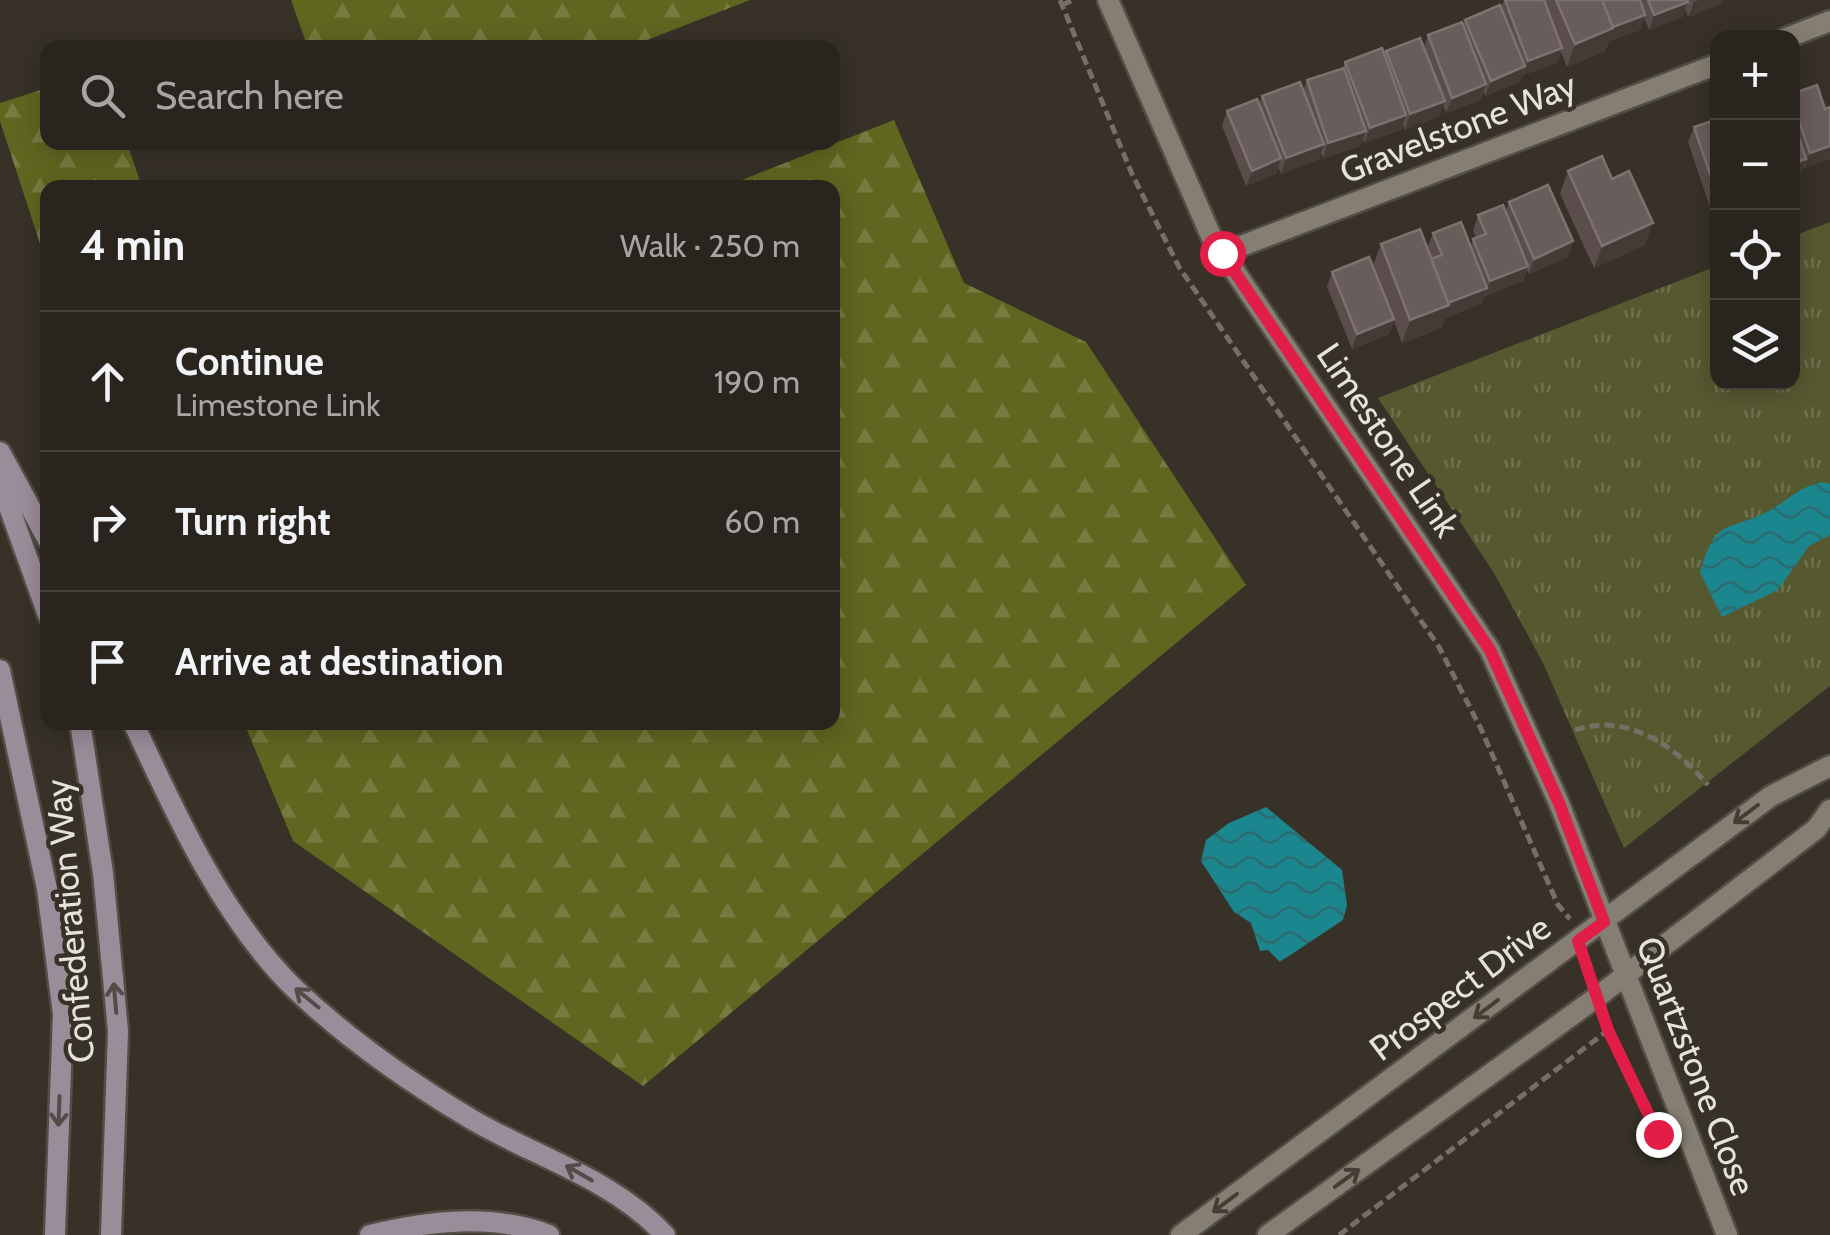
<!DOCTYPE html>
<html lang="en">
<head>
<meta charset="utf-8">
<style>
  body { margin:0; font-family:Cabin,sans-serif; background:#312d27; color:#f1f3f6 }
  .controls { position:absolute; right:30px; top:30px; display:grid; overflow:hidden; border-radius:20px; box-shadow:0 5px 25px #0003 }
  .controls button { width:90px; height:90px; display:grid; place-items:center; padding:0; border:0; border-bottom:2px solid #45423c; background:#29251e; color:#f1f3f6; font:50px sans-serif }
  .stop { position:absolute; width:30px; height:30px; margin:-22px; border:8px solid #e11d48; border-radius:50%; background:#fff }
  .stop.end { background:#e11d48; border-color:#fff; box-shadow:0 2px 10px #0008 }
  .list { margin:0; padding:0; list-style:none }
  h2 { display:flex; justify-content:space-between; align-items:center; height:130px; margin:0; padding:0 40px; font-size:42px }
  h2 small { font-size:32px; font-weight:400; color:#a5a5a4 }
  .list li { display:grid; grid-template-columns:65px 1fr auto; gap:30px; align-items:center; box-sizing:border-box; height:140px; padding:0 40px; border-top:2px solid #45423c }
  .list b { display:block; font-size:38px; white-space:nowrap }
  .list p { margin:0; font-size:32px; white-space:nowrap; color:#a5a5a4 }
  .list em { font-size:32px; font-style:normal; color:#a5a5a4 }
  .icon { flex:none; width:55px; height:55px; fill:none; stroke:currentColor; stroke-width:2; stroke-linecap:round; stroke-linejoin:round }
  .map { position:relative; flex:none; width:1830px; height:1235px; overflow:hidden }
  .search { position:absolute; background:#29251e; box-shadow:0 5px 25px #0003; left:40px; top:40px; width:800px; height:110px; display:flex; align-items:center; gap:25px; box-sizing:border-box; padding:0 35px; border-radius:20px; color:#a5a5a4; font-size:38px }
  .panel { position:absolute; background:#29251e; box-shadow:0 5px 25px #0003; left:40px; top:180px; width:800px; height:550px; border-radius:20px }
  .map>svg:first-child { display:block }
</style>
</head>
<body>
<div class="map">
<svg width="1830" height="1235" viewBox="0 0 1830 1235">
  <defs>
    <pattern id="grass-tufts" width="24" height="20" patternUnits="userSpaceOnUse" patternTransform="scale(2.5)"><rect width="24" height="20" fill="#565930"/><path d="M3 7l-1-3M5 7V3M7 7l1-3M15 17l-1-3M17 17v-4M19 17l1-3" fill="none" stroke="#6e714d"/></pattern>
    <pattern id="forest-firs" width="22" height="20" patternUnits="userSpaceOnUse" patternTransform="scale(2.5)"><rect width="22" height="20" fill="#606520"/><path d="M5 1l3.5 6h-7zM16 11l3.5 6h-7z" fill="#777b40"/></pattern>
    <pattern id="water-waves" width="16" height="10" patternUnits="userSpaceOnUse" patternTransform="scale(2.5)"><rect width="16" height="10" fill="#1b868e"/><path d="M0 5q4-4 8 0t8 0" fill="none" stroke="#2c6c70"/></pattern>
  </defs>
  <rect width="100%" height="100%" fill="#373128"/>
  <path fill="url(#grass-tufts)" d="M 1830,222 L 1830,686 L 1624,848 L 1543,663 L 1494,573 L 1378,398 L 1717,266 L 1718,382 L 1792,382 L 1793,236 Z"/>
  <path fill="url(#forest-firs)" d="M 291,0 L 750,0 L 629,47 L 308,48 Z
    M 47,88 L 48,142 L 127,143 L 142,187 L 48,188 L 46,262 L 0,121 L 0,103 Z
    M 894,120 L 964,283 L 1086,342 L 1246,585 L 643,1086 L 293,841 L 244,723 L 832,722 L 832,188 L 724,187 Z"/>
  <path fill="url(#water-waves)" d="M 1823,482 L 1830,484 L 1830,535 L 1809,546 L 1778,590 L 1722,617 L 1700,572 C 1717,517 1724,533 1767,512 C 1788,501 1799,486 1823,482 Z
    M 1266,807 L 1342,870 L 1347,905 L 1343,920 L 1280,962 L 1268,950 L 1260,951 L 1251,923 L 1234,912 L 1201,861 L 1206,840 L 1229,823 Z"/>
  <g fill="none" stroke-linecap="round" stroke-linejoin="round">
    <defs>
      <path id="minor" d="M 1108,0 L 1211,236 L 1490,650 L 1559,803 L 1727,1235
        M 1786,38 L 1830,21
        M 1223,253 L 1718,64"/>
      <path id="tertiary" d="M 1181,1235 L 1771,796 L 1830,766
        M 1268,1235 L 1597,997 L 1816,829 L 1830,810"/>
      <path id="secondary" d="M 0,452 L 48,540
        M 0,482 L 48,615
        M 0,670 L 47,889 L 63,1014 L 55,1235
        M 80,722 L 103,873 L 118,1031 L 111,1235
        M 133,722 C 175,813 222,917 294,988 C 346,1038 409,1082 471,1119 C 535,1157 612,1178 665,1235
        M 370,1235 C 428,1221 492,1213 549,1235"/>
    </defs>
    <use href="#minor" stroke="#524d45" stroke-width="25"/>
    <use href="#tertiary" stroke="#524d45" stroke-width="25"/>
    <use href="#secondary" stroke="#524d45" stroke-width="25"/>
    <path stroke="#756f67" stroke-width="5" stroke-dasharray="10 5" stroke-linecap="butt" d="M 1060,0 L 1132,174 L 1179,267 L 1439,647 L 1481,729 L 1558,905 L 1570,919
      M 1062,5 L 1073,0
      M 1575,730 C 1627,712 1675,746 1708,785
      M 1605,1019 L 1658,1134
      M 1339,1235 L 1607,1031"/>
    <use href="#minor" stroke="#857e73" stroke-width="20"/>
    <use href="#tertiary" stroke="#857e73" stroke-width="20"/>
    <use href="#secondary" stroke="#9b8c99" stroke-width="20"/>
  </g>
  <path fill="#5a4d4b" d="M 1504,0 L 1723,0 L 1721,4 L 1688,17 L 1685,9 L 1682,17 L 1649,30 L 1644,18 L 1640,30 L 1609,41 L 1605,51 L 1567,67 L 1561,52 L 1557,63 L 1522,75 L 1520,82 L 1485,96 L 1484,91 L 1480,100 L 1446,113 L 1443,105 L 1439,116 L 1405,130 L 1403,125 L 1401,130 L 1364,143 L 1363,139 L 1360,146 L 1323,158 L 1321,153 L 1319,159 L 1281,174 L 1278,167 L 1276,174 L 1246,186 L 1222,126 L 1227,111 L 1259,105 L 1262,96 L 1303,90 L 1307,80 L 1343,68 L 1345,62 L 1384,55 L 1386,51 L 1424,47 L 1428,35 L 1463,25 L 1465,20 L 1501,8 Z
    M 1792,94 L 1825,109 L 1830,107 L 1830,159 L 1804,168 L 1804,166 L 1801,174 L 1792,177 Z
    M 1718,119 L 1718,205 L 1710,207 L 1688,142 L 1694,127 Z
    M 1568,171 L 1645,245 L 1594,268 L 1560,194 Z
    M 1509,202 L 1573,241 L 1568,257 L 1529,274 L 1527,270 L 1523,281 L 1484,296 L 1482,303 L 1445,318 L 1441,328 L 1402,343 L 1394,321 L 1389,334 L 1352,349 L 1327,287 L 1332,272 L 1373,266 L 1381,244 L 1427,248 L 1433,233 L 1471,246 L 1473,239 L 1476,238 L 1473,231 L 1478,215 L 1506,211 Z"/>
  <path fill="#453b36" d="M 1699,0 L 1723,0 L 1721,4 L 1688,17 L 1694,2 Z
    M 1688,2 L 1682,17 L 1649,30 L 1654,15 Z
    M 1645,15 L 1640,30 L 1609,41 L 1605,51 L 1567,67 L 1575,44 L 1612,27 Z
    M 1562,48 L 1557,63 L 1522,76 L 1528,61 Z
    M 1525,66 L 1520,82 L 1485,96 L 1491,81 Z
    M 1486,84 L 1480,100 L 1446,113 L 1452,98 Z
    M 1445,101 L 1439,116 L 1405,130 L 1410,114 Z
    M 1406,115 L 1401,130 L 1364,143 L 1370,128 Z
    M 1366,131 L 1360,146 L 1323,158 L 1328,143 Z
    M 1324,144 L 1319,159 L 1281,174 L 1286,158 Z
    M 1830,146 L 1830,159 L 1804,168 L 1810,153 Z
    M 1281,158 L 1276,174 L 1246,186 L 1252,171 Z
    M 1806,159 L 1801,174 L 1792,177 L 1792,164 Z
    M 1716,192 L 1718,192 L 1718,205 L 1710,207 Z
    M 1653,223 L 1645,245 L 1594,268 L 1602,246 Z
    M 1573,241 L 1568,257 L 1529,274 L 1534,259 Z
    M 1528,266 L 1523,281 L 1485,297 L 1490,281 Z
    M 1487,288 L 1482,303 L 1445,318 L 1441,328 L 1402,343 L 1410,320 Z
    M 1394,319 L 1389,334 L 1352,349 L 1357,334 Z"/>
  <path fill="#695d5b" stroke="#7c726f" stroke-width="2.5" d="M 1505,0 L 1544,0 L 1562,48 L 1528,61 Z
    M 1556,0 L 1602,0 L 1613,28 L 1575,44 Z
    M 1602,0 L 1640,0 L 1645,15 L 1613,27 Z
    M 1648,0 L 1687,0 L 1688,2 L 1654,15 Z
    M 1500,5 L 1525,66 L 1491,81 L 1465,20 Z
    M 1462,22 L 1486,84 L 1452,98 L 1428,35 Z
    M 1420,38 L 1445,101 L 1410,114 L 1386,51 Z
    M 1382,48 L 1406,115 L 1370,128 L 1345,62 Z
    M 1344,68 L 1366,131 L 1328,143 L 1307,80 Z
    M 1300,82 L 1324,144 L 1286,158 L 1262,96 Z
    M 1817,85 L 1825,109 L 1830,107 L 1830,146 L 1810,153 L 1792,101 L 1792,94 Z
    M 1257,99 L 1281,158 L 1252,171 L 1227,111 Z
    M 1792,118 L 1806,159 L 1792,164 Z
    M 1718,119 L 1718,192 L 1716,192 L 1694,127 Z
    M 1602,156 L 1612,179 L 1629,171 L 1653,223 L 1602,246 L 1568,171 Z
    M 1548,185 L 1573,241 L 1534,259 L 1509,202 Z
    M 1503,205 L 1528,266 L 1490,281 L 1473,239 L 1486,234 L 1478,215 Z
    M 1461,222 L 1487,288 L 1448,303 L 1431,259 L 1442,255 L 1433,233 Z
    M 1420,229 L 1449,305 L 1410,320 L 1381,244 Z
    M 1369,257 L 1394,319 L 1357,334 L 1332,272 Z"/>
  <defs><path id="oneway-shaft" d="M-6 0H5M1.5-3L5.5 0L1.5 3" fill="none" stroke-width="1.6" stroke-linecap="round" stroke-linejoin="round" transform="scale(2.5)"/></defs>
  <g stroke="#433d33">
    <use href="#oneway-shaft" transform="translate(1746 814) rotate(143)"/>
    <use href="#oneway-shaft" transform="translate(1486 1009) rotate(143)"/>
    <use href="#oneway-shaft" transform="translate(1347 1178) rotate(-36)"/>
    <use href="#oneway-shaft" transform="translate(1225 1203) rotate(143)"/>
  </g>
  <g stroke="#554c4a">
    <use href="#oneway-shaft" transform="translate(115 998) rotate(-95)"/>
    <use href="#oneway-shaft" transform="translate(307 998) rotate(-141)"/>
    <use href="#oneway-shaft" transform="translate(59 1111) rotate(92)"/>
    <use href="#oneway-shaft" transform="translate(579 1173) rotate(-150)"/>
  </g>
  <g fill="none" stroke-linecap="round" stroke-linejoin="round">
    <path stroke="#e11d48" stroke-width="12" d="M 1222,253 L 1490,650 L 1559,803 L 1604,922 L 1578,941 L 1608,1030 L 1658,1134"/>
  </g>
  <g text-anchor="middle" stroke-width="9" stroke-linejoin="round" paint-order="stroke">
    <g font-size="35" fill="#e6e2dc" stroke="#373128">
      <text transform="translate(1458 128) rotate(-21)" y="12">Gravelstone Way</text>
      <text transform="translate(1388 440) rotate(56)" y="12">Limestone Link</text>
      <text transform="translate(70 921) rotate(-95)" y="12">Confederation Way</text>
      <text transform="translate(1460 988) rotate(-37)" y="12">Prospect Drive</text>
      <text transform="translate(1696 1066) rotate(69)" y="12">Quartzstone Close</text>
    </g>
  </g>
</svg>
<div class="controls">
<button>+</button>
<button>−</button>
<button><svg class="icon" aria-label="locate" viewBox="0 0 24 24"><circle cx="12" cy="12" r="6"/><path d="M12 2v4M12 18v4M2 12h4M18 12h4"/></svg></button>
<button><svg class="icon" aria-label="layers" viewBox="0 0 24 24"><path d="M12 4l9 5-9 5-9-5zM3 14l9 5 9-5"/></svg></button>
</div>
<div class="stop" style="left:1222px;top:253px"></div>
<div class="stop end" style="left:1658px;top:1134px"></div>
<div class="search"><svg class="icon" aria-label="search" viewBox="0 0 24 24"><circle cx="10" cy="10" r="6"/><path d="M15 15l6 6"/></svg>Search here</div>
<section class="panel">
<h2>4 min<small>Walk · 250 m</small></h2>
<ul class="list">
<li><svg class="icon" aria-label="ahead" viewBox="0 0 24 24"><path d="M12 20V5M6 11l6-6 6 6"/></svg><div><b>Continue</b><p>Limestone Link</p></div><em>190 m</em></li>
<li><svg class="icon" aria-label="right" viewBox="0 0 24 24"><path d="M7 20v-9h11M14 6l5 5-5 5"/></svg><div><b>Turn right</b></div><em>60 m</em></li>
<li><svg class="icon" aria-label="arrive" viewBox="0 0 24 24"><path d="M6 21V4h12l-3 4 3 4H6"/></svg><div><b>Arrive at destination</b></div></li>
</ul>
</section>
</div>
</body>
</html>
